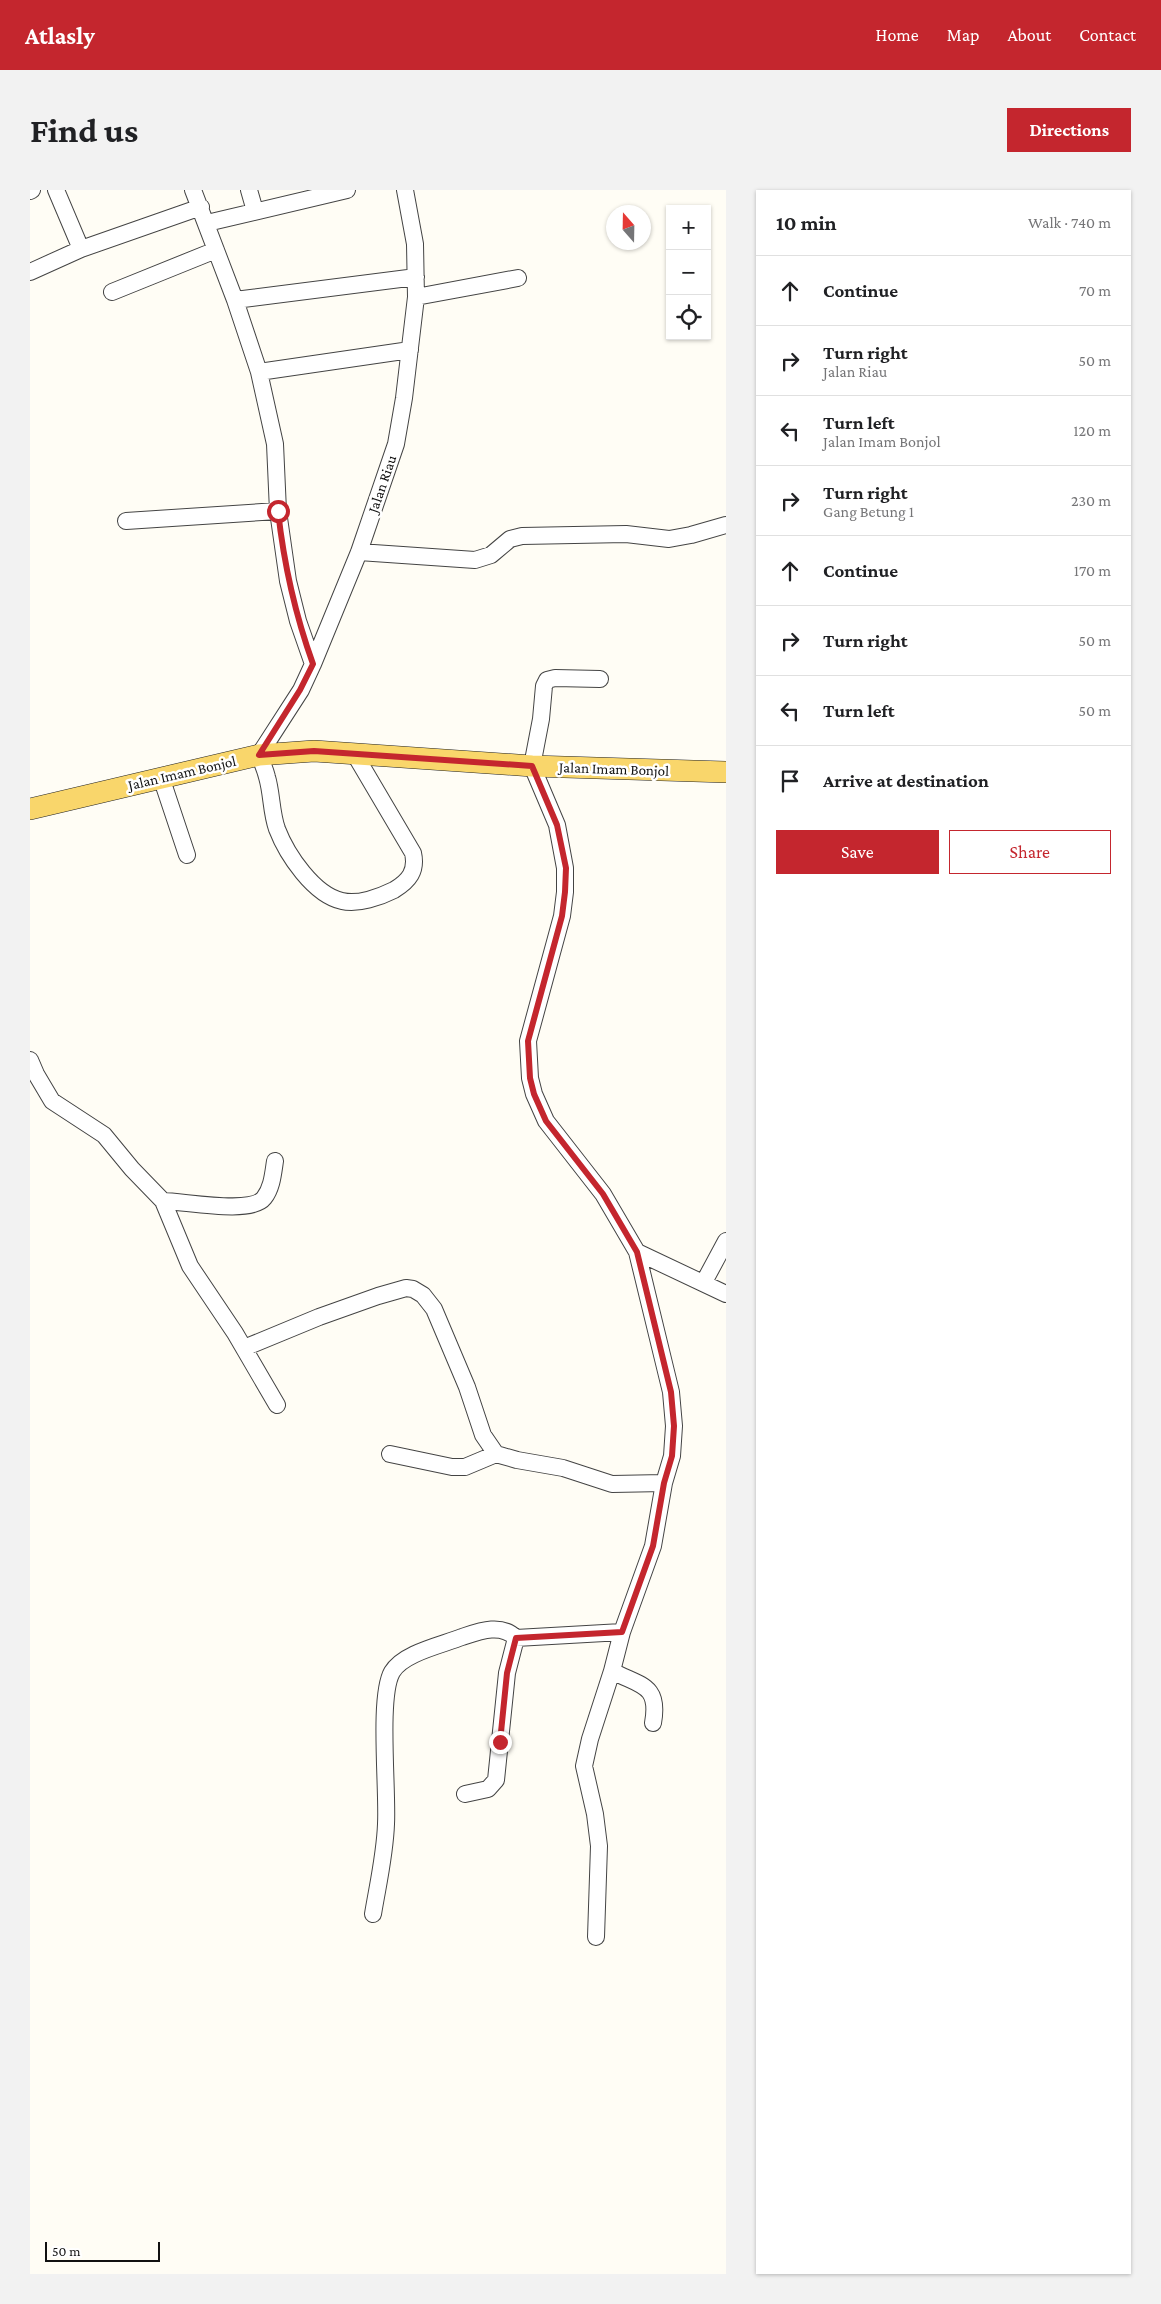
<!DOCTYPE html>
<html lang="en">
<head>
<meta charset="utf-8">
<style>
  body { margin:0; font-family:"Crimson Pro",serif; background:#f2f2f2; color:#202124 }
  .controls { position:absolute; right:15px; top:15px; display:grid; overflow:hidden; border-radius:0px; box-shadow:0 1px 4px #0004 }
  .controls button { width:45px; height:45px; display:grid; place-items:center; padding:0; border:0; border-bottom:1px solid #e0e0e0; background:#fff; color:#202124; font:25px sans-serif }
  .compass { position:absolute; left:576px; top:15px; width:45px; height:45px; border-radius:50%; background:#fff; box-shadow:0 1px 4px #0004; rotate:340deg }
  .scale { position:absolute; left:15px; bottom:12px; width:115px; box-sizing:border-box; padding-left:5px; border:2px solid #111; border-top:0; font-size:14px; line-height:18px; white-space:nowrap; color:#111; -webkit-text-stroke:4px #fff; paint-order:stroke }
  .stop { position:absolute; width:15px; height:15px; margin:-11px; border:4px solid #c4262e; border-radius:50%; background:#fff }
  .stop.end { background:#c4262e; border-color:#fff; box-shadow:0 1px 5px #0008 }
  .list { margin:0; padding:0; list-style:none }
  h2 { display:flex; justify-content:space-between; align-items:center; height:65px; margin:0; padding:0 20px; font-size:21px }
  h2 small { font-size:16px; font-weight:400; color:#757577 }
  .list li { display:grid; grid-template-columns:32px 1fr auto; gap:15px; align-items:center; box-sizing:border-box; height:70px; padding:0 20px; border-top:1px solid #e0e0e0 }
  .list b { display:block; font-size:19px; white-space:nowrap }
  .list p { margin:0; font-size:16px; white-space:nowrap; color:#757577 }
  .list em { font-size:16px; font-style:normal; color:#757577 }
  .actions { display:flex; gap:10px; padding:15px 20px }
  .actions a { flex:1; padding:11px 0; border:1px solid #c4262e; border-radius:0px; text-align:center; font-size:18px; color:#c4262e }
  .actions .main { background:#c4262e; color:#fff }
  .icon { flex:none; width:28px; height:28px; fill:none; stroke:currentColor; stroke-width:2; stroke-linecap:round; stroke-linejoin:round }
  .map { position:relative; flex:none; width:696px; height:2084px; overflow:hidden; border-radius:0px }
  header { display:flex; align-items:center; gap:30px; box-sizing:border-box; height:70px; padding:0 25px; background:#c4262e; color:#fff }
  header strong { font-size:24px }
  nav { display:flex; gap:28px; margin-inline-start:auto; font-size:18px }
  .intro { display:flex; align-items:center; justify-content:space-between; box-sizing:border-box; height:120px; padding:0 30px }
  h1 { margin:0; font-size:35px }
  .button { padding:12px 22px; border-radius:0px; background:#c4262e; color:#fff; font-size:18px; font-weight:700 }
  main { display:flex; gap:30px; padding:0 30px }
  aside { flex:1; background:#fff; border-radius:0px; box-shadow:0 1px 4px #0004 }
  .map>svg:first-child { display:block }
</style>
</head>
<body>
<header>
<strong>Atlasly</strong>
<nav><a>Home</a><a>Map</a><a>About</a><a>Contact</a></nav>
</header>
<div class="intro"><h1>Find us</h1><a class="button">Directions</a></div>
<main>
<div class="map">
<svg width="696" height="2084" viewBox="0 0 696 2084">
  <rect width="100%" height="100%" fill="#fffdf5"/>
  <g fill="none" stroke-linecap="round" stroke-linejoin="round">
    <defs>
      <path id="minor" d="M 26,0 L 51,59
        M 163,0 L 205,110 L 229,182 L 245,254 L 248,321 L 258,391 L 268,431 L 283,474
        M 219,0 L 225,21
        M 0,1 L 2,0
        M 177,33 L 317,0
        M 0,82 L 51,59 L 171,17
        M 82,102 L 186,60
        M 386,107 L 488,88
        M 205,110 L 386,87
        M 229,182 L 380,160
        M 96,331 L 248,321
        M 329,362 L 445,370 L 461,365 L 480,349 L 492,346 L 596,344 L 639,349 L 661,345 L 696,335
        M 324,563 L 383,663 C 387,681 379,691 364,700 C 350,707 328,715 312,711 C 284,705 257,665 247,639 C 241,622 242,604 237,587 C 235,579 232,572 229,565 L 271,500 L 283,474 L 329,362 L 366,254 L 374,208 L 386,107 L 385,54 L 375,0
        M 131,587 L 157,665
        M 0,870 L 6,884 L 22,911 L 74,945 L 102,979 L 133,1011 L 160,1076 L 205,1143 L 247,1215
        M 133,1011 C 154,1011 221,1025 234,1008 C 242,998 243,984 245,971
        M 607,1062 L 696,1104
        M 674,1092 L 696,1051
        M 214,1158 L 289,1127 L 348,1106 L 376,1098 L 383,1099 L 393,1105 L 404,1119 L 437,1197 L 453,1245 L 466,1264 L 487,1270 L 533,1278 L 582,1294 L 634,1293
        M 360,1264 L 422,1277 L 435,1277 L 466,1264
        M 592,1442 L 582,1481 C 610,1496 630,1494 623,1533
        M 435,1604 L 458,1599 L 466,1590 L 477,1483 L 486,1448
        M 343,1724 C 348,1694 355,1664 356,1634 C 358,1600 348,1507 362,1482 C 373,1463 412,1455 432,1447 C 450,1441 471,1433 486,1448 L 592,1442 L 623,1356 L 634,1293 L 642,1266 L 644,1236 L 641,1202 L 607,1062 L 573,1004 L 516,931 L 504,904 L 500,888 L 498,851 L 532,726 L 535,702 L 535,678 L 527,635 L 502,576 L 511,529 L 514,496 L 517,490 L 525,488 L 570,489
        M 566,1747 L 569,1656 L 565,1624 L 554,1576 L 560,1549 L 582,1481"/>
      <path id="major" d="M 0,619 L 229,565 L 284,561 L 502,576 L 696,582"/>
    </defs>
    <use href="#minor" stroke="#444" stroke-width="18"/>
    <use href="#major" stroke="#222" stroke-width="22"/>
    <use href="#minor" stroke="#fff" stroke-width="16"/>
    <use href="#major" stroke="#f9d66b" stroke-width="21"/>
  </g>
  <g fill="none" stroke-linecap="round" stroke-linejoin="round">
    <path stroke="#c4262e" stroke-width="6" d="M 248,321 C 254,375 265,424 283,474 L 270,500 L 229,565 L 284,561 L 502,576 L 527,635 L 536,678 L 535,702 L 532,726 L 498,851 L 500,888 L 504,904 L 516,931 L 573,1004 L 607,1062 L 641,1202 L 644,1236 L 642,1266 L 634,1293 L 623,1356 L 592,1442 L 486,1448 L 477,1483 L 470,1552"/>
  </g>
  <g text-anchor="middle" stroke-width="5" stroke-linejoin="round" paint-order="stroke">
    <g font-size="15" fill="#111" stroke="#fff">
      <text transform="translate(352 294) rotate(-71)" y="5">Jalan Riau</text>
      <text transform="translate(584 579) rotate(2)" y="5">Jalan Imam Bonjol</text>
      <text transform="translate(152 583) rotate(-13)" y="5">Jalan Imam Bonjol</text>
    </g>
  </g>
</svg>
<div class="controls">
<button>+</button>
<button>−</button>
<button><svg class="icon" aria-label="locate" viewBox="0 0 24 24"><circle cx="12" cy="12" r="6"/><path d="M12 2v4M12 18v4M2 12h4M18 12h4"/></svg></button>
</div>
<svg class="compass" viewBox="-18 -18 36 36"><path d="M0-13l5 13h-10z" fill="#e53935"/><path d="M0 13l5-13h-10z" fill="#757577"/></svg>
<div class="scale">50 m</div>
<div class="stop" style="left:248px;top:321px"></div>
<div class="stop end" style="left:470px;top:1552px"></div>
</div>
<aside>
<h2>10 min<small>Walk · 740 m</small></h2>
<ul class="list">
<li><svg class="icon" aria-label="ahead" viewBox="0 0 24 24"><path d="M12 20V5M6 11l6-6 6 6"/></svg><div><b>Continue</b></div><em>70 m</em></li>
<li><svg class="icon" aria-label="right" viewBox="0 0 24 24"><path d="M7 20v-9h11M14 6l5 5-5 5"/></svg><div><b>Turn right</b><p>Jalan Riau</p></div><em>50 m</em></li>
<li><svg class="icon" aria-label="left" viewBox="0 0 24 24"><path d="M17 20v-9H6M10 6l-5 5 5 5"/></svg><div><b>Turn left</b><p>Jalan Imam Bonjol</p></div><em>120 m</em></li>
<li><svg class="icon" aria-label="right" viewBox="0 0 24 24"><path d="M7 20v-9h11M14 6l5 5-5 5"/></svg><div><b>Turn right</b><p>Gang Betung 1</p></div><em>230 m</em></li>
<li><svg class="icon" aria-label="ahead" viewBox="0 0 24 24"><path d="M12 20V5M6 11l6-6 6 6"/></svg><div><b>Continue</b></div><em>170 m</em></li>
<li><svg class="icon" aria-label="right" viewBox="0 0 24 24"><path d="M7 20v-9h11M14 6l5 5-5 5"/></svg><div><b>Turn right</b></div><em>50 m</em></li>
<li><svg class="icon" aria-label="left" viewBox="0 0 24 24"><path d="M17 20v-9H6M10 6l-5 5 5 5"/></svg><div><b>Turn left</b></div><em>50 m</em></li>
<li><svg class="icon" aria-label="arrive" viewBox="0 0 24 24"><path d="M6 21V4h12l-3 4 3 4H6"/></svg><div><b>Arrive at destination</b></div></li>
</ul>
<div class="actions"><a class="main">Save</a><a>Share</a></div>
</aside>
</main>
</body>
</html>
